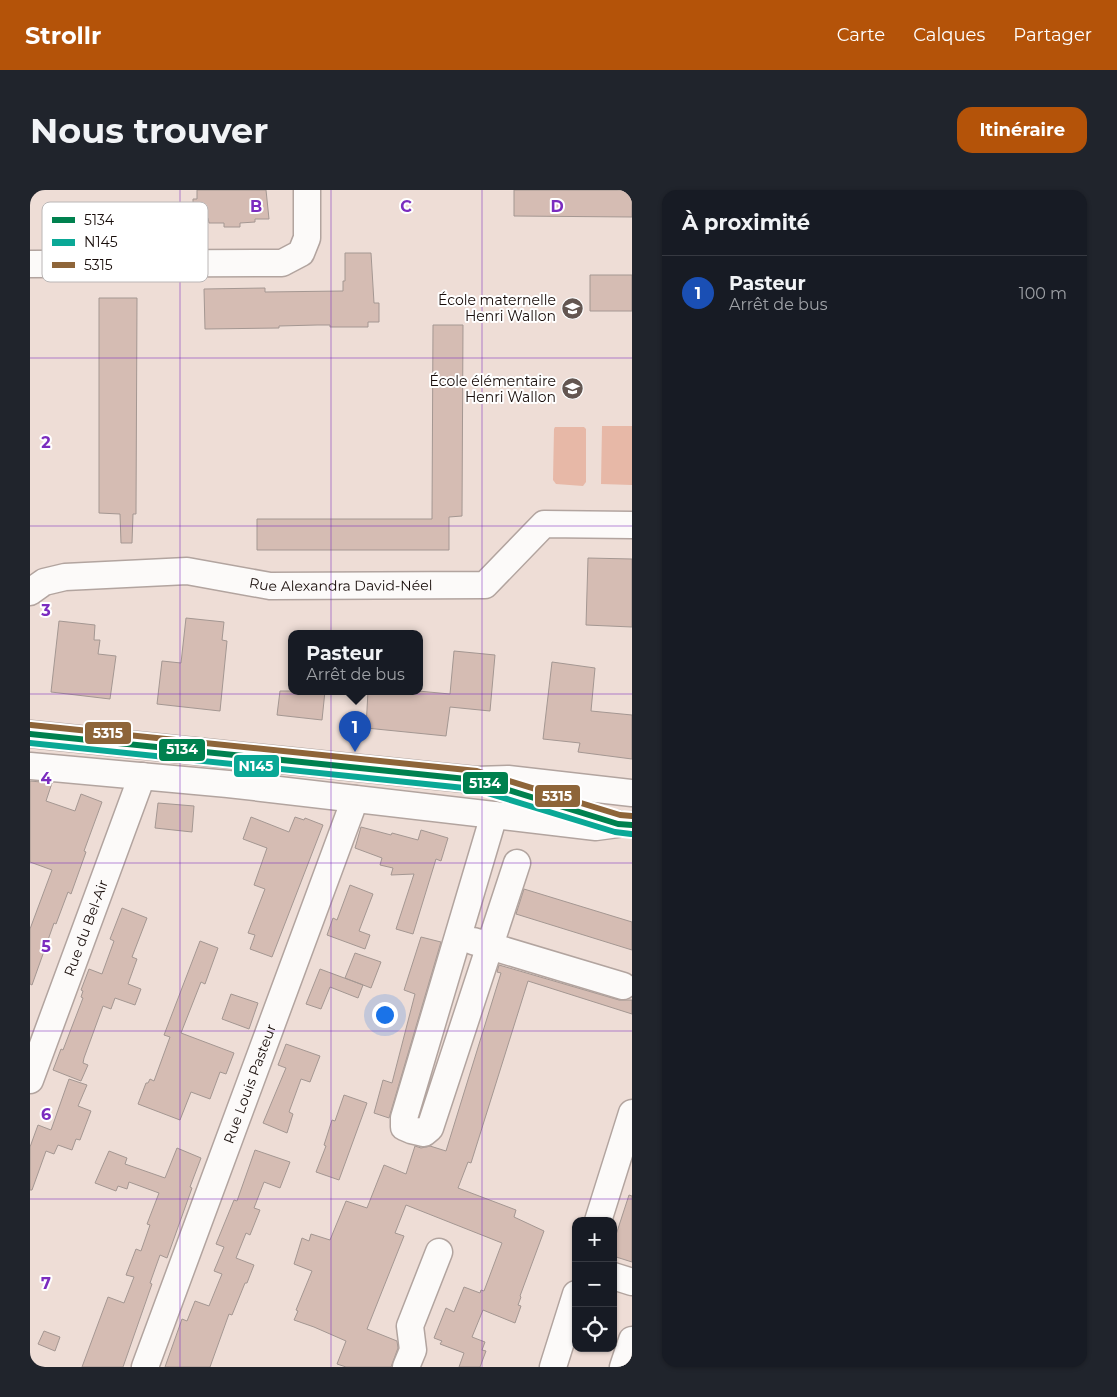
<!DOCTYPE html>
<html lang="fr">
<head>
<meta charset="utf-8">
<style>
  body { margin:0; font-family:Montserrat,sans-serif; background:#20242c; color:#f1f3f6 }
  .controls { position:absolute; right:15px; bottom:15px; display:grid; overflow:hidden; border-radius:10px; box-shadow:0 1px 4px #0004 }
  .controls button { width:45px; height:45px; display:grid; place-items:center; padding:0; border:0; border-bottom:1px solid #363941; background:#171b24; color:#f1f3f6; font:25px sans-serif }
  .you { position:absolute; left:354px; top:824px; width:18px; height:18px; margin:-12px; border:4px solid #fff; border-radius:50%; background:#1a73e8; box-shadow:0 0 0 8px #1a73e833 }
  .badge { display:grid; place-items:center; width:32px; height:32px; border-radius:50%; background:#b45309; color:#fff; font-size:16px; font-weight:700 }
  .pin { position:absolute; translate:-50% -41px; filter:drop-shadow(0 1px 2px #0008) }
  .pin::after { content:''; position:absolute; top:26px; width:18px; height:15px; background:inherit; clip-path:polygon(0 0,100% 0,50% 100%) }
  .popup { position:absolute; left:258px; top:440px; width:135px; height:65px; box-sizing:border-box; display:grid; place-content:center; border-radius:10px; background:#171b24; filter:drop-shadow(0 1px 4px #0005); font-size:16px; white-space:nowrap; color:#9ea1a6 }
  .popup b { font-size:19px; color:#f1f3f6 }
  .popup::after { content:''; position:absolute; left:50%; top:100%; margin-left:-10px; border:10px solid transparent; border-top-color:#171b24 }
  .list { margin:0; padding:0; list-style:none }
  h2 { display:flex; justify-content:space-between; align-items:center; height:65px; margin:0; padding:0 20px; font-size:21px }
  h2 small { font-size:16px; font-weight:400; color:#9ea1a6 }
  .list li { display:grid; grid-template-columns:32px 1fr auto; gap:15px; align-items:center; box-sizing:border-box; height:75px; padding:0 20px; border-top:1px solid #363941 }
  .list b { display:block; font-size:19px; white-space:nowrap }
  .list p { margin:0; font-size:16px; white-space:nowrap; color:#9ea1a6 }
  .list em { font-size:16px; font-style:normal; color:#9ea1a6 }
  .icon { flex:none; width:28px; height:28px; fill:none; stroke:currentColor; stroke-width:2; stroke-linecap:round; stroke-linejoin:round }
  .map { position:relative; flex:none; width:602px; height:1177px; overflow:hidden; border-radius:15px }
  header { display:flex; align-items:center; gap:30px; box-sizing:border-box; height:70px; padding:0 25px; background:#b45309; color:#fff }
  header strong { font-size:24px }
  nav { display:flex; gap:28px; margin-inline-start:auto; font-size:18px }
  .intro { display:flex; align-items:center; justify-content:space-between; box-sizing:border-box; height:120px; padding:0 30px }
  h1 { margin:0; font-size:35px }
  .button { padding:12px 22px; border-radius:15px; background:#b45309; color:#fff; font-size:18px; font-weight:700 }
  main { display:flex; gap:30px; padding:0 30px }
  aside { flex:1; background:#171b24; border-radius:15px; box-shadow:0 1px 4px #0004 }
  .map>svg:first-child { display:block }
</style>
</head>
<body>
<header>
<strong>Strollr</strong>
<nav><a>Carte</a><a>Calques</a><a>Partager</a></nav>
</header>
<div class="intro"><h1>Nous trouver</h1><a class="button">Itinéraire</a></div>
<main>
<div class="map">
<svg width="602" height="1177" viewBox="0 0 602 1177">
  <rect width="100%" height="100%" fill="#eeddd6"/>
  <path fill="#e7b8a7" d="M 572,236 L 602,236 L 602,295 L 571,294 Z
    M 525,237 L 554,237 L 556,239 L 556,292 L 553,296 L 526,294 L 523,290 L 524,239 Z"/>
  <path fill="#d5bcb3" stroke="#a49792" d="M 167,0 L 236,0 L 239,29 L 225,29 L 225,32 L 210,33 L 210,37 L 194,37 L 194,33 L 179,33 L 178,28 L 163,28 L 163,9 L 167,9 Z
    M 484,0 L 602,0 L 602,27 L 484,26 Z
    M 315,63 L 341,63 L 344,113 L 349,113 L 349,132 L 338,132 L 338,137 L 300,137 L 300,135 L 287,135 L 249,136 L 249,138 L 175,139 L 174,99 L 235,98 L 235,102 L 313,101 L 313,91 L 315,91 Z
    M 560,85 L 602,85 L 602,121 L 560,121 Z
    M 69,108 L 107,108 L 106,324 L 103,324 L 102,353 L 91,353 L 90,324 L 69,323 Z
    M 403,135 L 433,135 L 432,326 L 419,327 L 419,360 L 227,360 L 227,329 L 402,329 Z
    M 558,368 L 602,369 L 602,437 L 556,435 Z
    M 156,428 L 194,432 L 192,450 L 197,451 L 190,521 L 127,514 L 132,471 L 151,473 Z
    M 29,431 L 65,435 L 64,450 L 70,450 L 68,464 L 86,466 L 80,509 L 21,502 Z
    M 424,461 L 465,465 L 460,521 L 420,517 L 416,546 L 336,538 L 338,501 L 388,501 L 420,504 Z
    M 522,472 L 565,478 L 561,521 L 602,525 L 602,569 L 548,562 L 550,553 L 513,549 Z
    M 250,501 L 295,501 L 292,530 L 247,525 Z
    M 0,591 L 22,593 L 16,611 L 45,621 L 51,604 L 72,612 L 54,661 L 56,662 L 41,704 L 38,702 L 26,734 L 24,733 L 2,795 L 0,794 L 0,739 L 22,680 L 0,672 Z
    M 128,613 L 164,616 L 162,642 L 125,638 Z
    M 221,627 L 259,642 L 265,627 L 274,630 L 275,628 L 293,635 L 242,767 L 220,759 L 225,745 L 218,743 L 235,699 L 224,695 L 237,658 L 213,649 Z
    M 331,637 L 361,645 L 362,643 L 388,650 L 391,640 L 418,648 L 411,671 L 406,669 L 383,744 L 366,739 L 384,684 L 361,685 L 363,678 L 350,675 L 352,668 L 325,658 Z
    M 320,695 L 343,704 L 329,741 L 340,745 L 335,759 L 297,745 L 303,728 L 307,730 Z
    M 494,699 L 602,732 L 602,760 L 486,724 Z
    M 92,718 L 117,728 L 102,767 L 107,769 L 98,794 L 111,799 L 105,815 L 85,808 L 81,819 L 73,816 L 54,868 L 53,873 L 58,875 L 51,891 L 23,880 L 31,859 L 33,860 L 53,808 L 51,807 L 53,801 L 51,800 L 59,779 L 72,784 L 84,751 L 80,749 Z
    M 391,747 L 411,752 L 359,928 L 344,923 L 353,890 L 362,893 L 385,804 L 374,800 Z
    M 170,751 L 188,758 L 175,794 L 171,792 L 151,843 L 204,863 L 196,884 L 190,882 L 180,909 L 161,902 L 150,930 L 108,914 L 116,893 L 118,893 L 120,889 L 124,891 L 140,847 L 134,845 Z
    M 325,763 L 351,772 L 341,798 L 315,788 Z
    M 469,775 L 589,810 L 602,810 L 602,824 L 498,791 L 441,973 L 438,972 L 428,998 L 486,1020 L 484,1027 L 514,1041 L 490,1106 L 491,1107 L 488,1115 L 491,1116 L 485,1133 L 453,1120 L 442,1147 L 455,1152 L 452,1160 L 456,1161 L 450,1177 L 429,1177 L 434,1163 L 410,1154 L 412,1151 L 404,1148 L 416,1118 L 424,1122 L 434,1097 L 450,1103 L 451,1100 L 454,1101 L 472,1053 L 376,1015 L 365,1043 L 374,1046 L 337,1139 L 367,1151 L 368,1158 L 361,1177 L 316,1177 L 307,1174 L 316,1151 L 284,1137 L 264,1130 L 268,1121 L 266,1120 L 282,1081 L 264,1074 L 272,1048 L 279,1051 L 281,1044 L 300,1050 L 316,1011 L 337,1018 L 354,975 L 376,984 L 385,956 L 391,958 L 400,956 L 416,961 L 471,783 L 467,782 Z
    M 290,779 L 333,795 L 328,808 L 300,797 L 291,819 L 276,814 Z
    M 201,804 L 228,813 L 219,839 L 192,829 Z
    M 256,854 L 290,866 L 280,892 L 271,889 L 259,922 L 263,924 L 257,943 L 233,933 L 256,878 L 248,875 Z
    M 39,889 L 57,895 L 48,916 L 61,921 L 50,950 L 46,949 L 42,960 L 28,955 L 24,964 L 16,961 L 2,1000 L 0,1000 L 0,957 L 8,935 L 21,940 Z
    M 314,905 L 337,913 L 309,990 L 286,982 L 296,956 L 294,955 L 302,930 L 305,931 Z
    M 147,958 L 171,968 L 160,997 L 162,998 L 137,1068 L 130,1065 L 120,1093 L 122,1094 L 93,1177 L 52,1177 L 78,1107 L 94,1113 L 104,1087 L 96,1085 L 106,1059 L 111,1061 L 120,1035 L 117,1034 L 129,1003 L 99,992 L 97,999 L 88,996 L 86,1001 L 65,993 L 79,961 L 97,968 L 95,974 L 135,988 Z
    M 225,960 L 260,972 L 250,998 L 234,992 L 224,1018 L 230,1020 L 220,1045 L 216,1043 L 206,1068 L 224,1075 L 217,1093 L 215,1093 L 202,1125 L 199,1124 L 180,1177 L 135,1177 L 152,1129 L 157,1131 L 165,1111 L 179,1116 L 192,1084 L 184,1081 L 194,1057 L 186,1054 L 204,1010 L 207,1011 Z
    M 599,1005 L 602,1006 L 602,1072 L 583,1066 L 583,1054 Z
    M 14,1141 L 30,1147 L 25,1161 L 8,1154 Z"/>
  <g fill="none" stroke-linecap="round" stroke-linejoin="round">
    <defs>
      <g id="minor">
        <path d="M 0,74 L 252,73 L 271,63 L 277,48 L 277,0"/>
        <path id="s1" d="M 0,402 L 14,392 L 35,387 L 157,381 L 240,396 L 455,395 L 514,334 L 602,335"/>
        <path d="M 0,544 L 446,590 L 478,589 L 602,603"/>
        <path d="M 0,576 L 198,594 L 566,637 L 588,634"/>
        <path d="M 464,625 L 374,928 L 374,937 L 381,940 L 394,943 L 400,938 L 487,673"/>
        <path d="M 443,751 L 593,796"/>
        <path id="s2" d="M 0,890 L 112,586"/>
        <path d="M 568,1031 L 602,923"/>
        <path d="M 583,1086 L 602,1092"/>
        <path id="s3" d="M 115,1177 L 325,609"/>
        <path d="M 376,1177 L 383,1160 L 380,1136 L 409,1062"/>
        <path d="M 523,1177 L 546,1104"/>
        <path d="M 593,1177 L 602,1150"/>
      </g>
    </defs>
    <use href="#minor" stroke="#b2a49f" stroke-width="29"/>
    <use href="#minor" stroke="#fcfaf9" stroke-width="26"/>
    <defs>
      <path id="bus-1" d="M 0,544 L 446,590 L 588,634 L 602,635"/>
      <path id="bus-2" d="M 0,553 L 444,599 L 585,642 L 601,644"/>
      <path id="bus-3" d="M 1,535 L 447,581 L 590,625 L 602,626"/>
    </defs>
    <use href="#bus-1" stroke="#fff" stroke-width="10"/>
    <use href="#bus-2" stroke="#fff" stroke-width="10"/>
    <use href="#bus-3" stroke="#fff" stroke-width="10"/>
    <use href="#bus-1" stroke="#00814f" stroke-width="6"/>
    <use href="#bus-2" stroke="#0aa896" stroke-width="6"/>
    <use href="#bus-3" stroke="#8e6539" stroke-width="6"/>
  </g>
  <path fill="none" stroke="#7b2cbf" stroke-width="1" stroke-opacity="0.55" d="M 150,0 L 150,1177M 301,0 L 301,1177M 452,0 L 452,1177M 0,168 L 602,168M 0,336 L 602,336M 0,504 L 602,504M 0,673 L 602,673M 0,841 L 602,841M 0,1009 L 602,1009"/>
  <defs>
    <symbol id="school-disc" viewBox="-11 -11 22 22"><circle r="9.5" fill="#635651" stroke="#fff"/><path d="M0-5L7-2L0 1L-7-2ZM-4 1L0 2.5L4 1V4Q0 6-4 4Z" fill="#fff"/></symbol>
  </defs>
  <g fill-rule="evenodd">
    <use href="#school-disc" x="530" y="106" width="25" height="25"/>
    <use href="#school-disc" x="530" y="186" width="25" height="25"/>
  </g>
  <g text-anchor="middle" stroke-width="4" stroke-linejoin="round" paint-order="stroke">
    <g font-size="14" fill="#180d0a" stroke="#fff" text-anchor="end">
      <text x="526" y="115">École maternelle<tspan x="526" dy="16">Henri Wallon</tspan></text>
      <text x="526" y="196">École élémentaire<tspan x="526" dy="16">Henri Wallon</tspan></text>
    </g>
    <g font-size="14" fill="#180d0a" stroke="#fff">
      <text dy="5" stroke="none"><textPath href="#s1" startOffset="316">Rue Alexandra David-Néel</textPath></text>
      <text dy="5" stroke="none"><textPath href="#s2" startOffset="162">Rue du Bel-Air</textPath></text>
      <text dy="5" stroke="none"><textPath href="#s3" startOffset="302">Rue Louis Pasteur</textPath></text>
    </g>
  </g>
  <rect x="12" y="12" width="166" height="80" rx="8" fill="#fff" stroke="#bab6b6" stroke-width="1"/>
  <rect x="22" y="27" width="23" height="6" fill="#00814f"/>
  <rect x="22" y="49" width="23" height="7" fill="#0aa896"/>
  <rect x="22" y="72" width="23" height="6" fill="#8e6539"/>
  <g font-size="14" fill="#180d0a">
    <text x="54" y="35">5134</text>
    <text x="54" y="57">N145</text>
    <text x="54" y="80">5315</text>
  </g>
  <g font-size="16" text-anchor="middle" font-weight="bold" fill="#7b2cbf" stroke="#fff" stroke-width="4" stroke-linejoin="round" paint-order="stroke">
    <text x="226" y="22">B</text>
    <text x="376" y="22">C</text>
    <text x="527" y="22">D</text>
    <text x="16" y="258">2</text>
    <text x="16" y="426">3</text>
    <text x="16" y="594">4</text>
    <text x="16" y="762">5</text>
    <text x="16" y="930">6</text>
    <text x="16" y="1099">7</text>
  </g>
  <g stroke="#fff" stroke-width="2">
    <rect x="54" y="531" width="48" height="24" rx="5" fill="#8e6539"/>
    <rect x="128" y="548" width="48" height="24" rx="5" fill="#00814f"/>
    <rect x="203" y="564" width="47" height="24" rx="5" fill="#0aa896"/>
    <rect x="432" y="581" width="47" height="24" rx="5" fill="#00814f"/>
    <rect x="504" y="594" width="47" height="24" rx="5" fill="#8e6539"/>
  </g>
  <g font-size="14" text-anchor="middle" font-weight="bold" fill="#fff">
    <text x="78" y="548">5315</text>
    <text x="152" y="564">5134</text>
    <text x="226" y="581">N145</text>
    <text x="455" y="598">5134</text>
    <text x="527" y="611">5315</text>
  </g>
</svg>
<div class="controls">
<button>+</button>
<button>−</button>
<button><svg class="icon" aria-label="locate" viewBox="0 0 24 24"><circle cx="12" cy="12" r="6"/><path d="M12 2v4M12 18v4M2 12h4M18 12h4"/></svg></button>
</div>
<div class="you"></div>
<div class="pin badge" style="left:325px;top:562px;background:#1a4fb4">1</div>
<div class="popup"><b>Pasteur</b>Arrêt de bus</div>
</div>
<aside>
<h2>À proximité<small></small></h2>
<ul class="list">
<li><span class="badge" style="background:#1a4fb4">1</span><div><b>Pasteur</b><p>Arrêt de bus</p></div><em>100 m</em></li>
</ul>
</aside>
</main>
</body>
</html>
